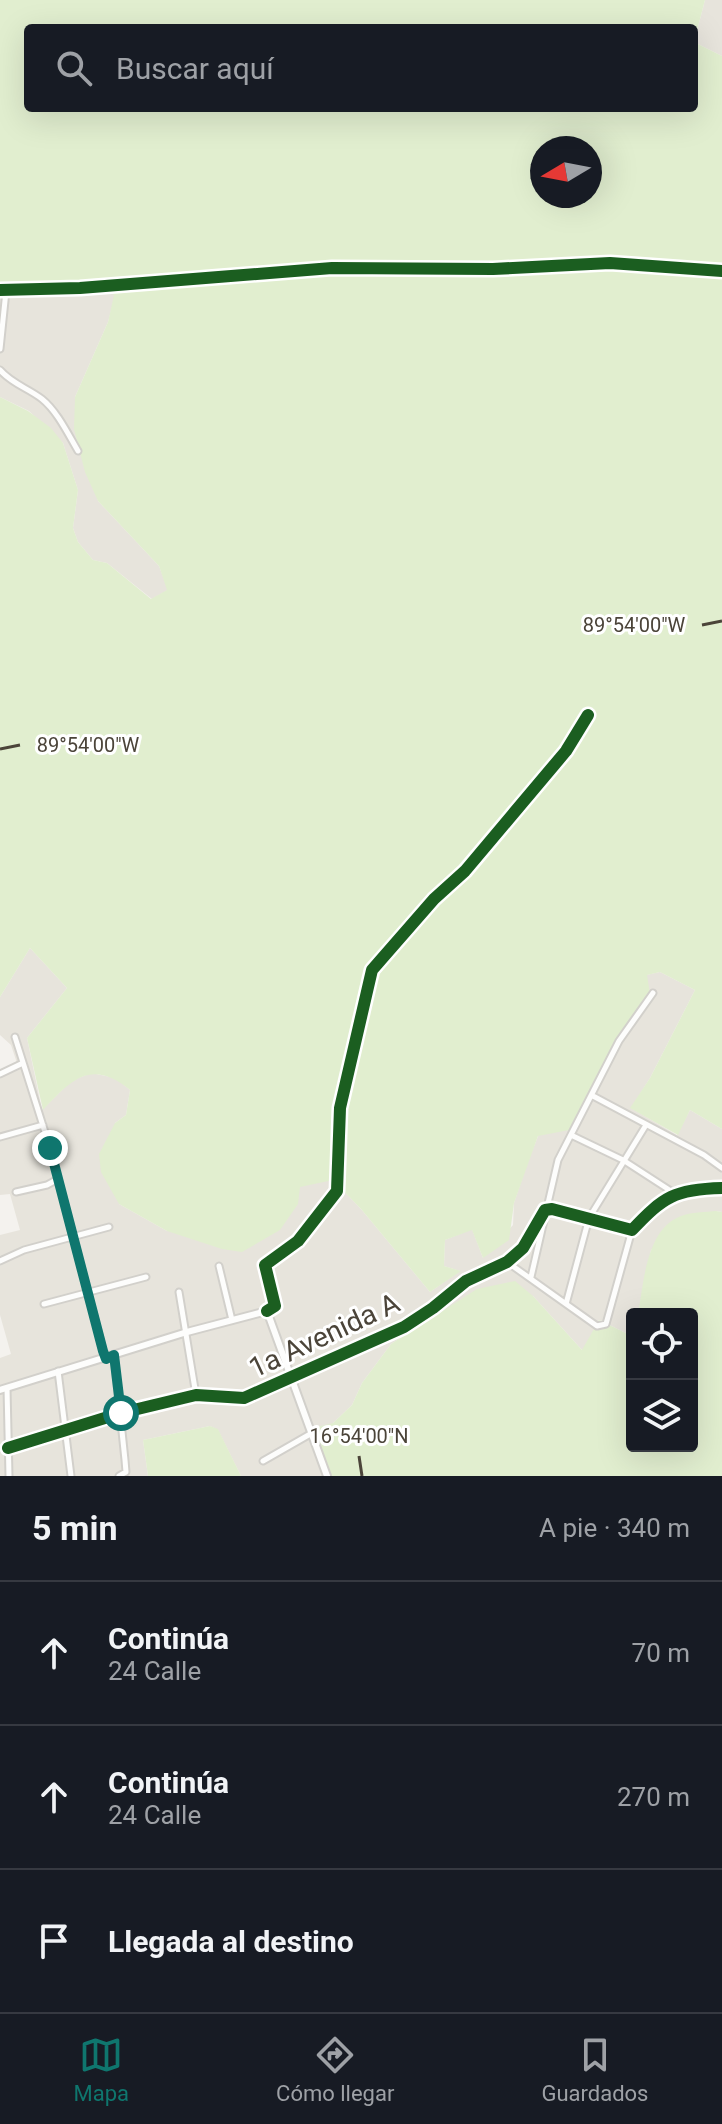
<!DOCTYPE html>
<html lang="es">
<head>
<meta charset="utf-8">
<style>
  body { margin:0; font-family:Roboto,sans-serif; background:#242831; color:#f1f3f6 }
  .controls { position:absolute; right:24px; bottom:24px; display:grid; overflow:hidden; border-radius:8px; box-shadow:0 8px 32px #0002 }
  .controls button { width:72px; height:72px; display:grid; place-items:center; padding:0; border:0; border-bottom:2px solid #363941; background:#171b24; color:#f1f3f6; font:40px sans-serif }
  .compass { position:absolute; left:530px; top:136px; width:72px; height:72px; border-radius:50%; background:#171b24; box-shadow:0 8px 32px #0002; rotate:260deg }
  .stop { position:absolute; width:24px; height:24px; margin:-18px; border:6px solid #0f766e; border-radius:50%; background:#fff }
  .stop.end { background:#0f766e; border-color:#fff; box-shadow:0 2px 8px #0008 }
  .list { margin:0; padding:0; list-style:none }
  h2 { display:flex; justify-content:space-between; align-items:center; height:104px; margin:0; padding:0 32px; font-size:34px }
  h2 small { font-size:26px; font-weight:400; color:#9ea1a6 }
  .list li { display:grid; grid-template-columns:52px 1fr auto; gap:24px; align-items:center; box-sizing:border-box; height:144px; padding:0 32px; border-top:2px solid #363941 }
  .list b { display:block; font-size:30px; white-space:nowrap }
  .list p { margin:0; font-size:26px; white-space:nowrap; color:#9ea1a6 }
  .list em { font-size:26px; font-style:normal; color:#9ea1a6 }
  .icon { flex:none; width:44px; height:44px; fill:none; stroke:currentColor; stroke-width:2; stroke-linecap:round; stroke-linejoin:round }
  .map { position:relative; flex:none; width:722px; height:1476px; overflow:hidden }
  .search { position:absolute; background:#171b24; box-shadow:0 8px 32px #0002; left:24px; right:24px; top:24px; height:88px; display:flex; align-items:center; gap:20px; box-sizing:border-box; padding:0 28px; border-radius:8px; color:#9ea1a6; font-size:30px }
  .sheet { height:536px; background:#171b24 }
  nav { display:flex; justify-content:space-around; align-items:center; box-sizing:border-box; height:112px; border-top:2px solid #363941; background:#171b24; font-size:22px; color:#9ea1a6 }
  nav a { display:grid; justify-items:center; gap:4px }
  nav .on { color:#0f766e }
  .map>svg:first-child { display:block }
</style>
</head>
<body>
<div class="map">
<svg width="722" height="1476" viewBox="0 0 722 1476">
  <rect width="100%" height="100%" fill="#f4f2ee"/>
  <path fill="#e7e4dc" d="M 705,0 L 722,0 L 722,56 L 694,42 Z
    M 96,284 L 115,295 L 108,322 L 75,397 L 98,501 L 159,566 L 168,590 L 152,599 L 107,563 L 93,560 L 78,542 L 73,528 L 78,490 L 63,443 L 29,411 L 0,397 L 0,294 Z
    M 30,948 L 67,988 L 27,1038 L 42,1110 L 71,1081 L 91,1073 L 116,1078 L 130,1090 L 126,1115 L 115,1123 L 119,1204 L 167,1231 L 318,1164 L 361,1209 L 430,1292 L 460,1271 L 444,1266 L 445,1240 L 472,1229 L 483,1258 L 513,1225 L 514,1203 L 528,1161 L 581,1031 L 632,978 L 660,972 L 695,990 L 650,1078 L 631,1108 L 677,1135 L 690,1110 L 722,1129 L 722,1212 L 716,1211 L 651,1250 L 638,1314 L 632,1314 L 632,1336 L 599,1320 L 583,1351 L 533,1296 L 428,1321 L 391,1344 L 362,1383 L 352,1405 L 333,1423 L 329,1476 L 241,1476 L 218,1430 L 210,1426 L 143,1440 L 148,1476 L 0,1476 L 0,1358 L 11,1354 L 0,1315 L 0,1235 L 20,1230 L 10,1194 L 0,1195 L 0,1071 L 17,1063 L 11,1045 L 0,1035 L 0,997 Z"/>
  <path fill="#e1eecf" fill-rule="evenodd" d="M 0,0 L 705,0 L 694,42 L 722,56 L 722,1129 L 690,1110 L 678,1135 L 630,1108 L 650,1078 L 695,990 L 660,972 L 647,975 L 650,994 L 569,1130 L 538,1136 L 514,1203 L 509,1240 L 483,1258 L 472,1230 L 445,1240 L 444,1266 L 461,1271 L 430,1292 L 361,1209 L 333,1180 L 300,1187 L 298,1204 L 280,1230 L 242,1252 L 222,1249 L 167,1231 L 119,1204 L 101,1172 L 99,1154 L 115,1123 L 126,1115 L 130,1090 C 91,1058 71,1080 43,1110 L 27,1038 L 67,988 L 30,948 L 0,997 L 0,397 L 28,411 L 51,428 L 63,443 L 78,490 L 73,528 L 78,542 L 93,560 L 107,563 L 151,599 L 167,590 L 159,566 L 98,501 L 85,472 L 74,429 L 75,397 L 108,322 L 114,295 L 96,284 L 0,294 ZM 28,28 L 694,28 L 694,108 L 28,108 ZM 542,148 L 590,148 L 590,196 L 542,196 Z
    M 716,1211 L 722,1212 L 722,1476 L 329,1476 L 313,1428 L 333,1423 L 352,1405 L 362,1383 L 391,1344 L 477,1289 L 515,1281 L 533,1296 L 582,1350 L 599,1320 L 632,1336 L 632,1446 L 692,1446 L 692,1314 L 638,1314 C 644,1282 646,1226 684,1215 C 694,1212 706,1212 716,1211 Z
    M 210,1426 L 218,1429 L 241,1476 L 148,1476 L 143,1440 Z"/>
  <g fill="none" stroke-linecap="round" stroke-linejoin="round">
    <defs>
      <path id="minor" d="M 0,290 L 80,288 L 332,268 L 493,269 L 610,263 L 722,271
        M 0,349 L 6,291
        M 0,370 C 12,384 28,388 42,399 C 57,411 68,434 78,451
        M 15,1037 L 50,1148 L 105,1358
        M 0,1074 L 23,1063
        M 593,1096 L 704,1155 L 722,1168
        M 573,1136 L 623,1160 L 674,1193
        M 0,1137 L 43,1125
        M 16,1192 L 47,1185 L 58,1179
        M 0,1261 L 24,1250 L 109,1227
        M 507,1262 L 597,1326 L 606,1324 L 632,1230
        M 219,1266 L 232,1320
        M 531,1277 L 558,1160 L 619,1041 L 653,993
        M 179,1292 L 196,1395
        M 44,1304 L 146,1277
        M 566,1304 L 589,1218 L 646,1125
        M 267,1311 L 275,1306 L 265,1265 L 298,1241 L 337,1191 L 340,1108 L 372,970 L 434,899 L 465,871 L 566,751 L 588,715
        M 114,1355 L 125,1460 L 126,1472 L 119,1476
        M 58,1371 L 71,1476
        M 7,1388 L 9,1476
        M 8,1448 L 121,1413 L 196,1395 L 244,1398 L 404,1327 L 433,1308 L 466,1281 L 507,1262 L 523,1248 L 545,1210 L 552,1209 L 632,1230 C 663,1197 675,1189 722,1188
        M 263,1461 L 312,1433"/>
      <path id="tertiary" d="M 0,1390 L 187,1332 L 267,1311 L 327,1476"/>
    </defs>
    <use href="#minor" stroke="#d2d0cb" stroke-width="9"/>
    <use href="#tertiary" stroke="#d2d0cb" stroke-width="10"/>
    <use href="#minor" stroke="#fdfdfc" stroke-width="5"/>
    <use href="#tertiary" stroke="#fdfdfc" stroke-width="6"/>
    <defs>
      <path id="cycleway" d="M 0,290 L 80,288 L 332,268 L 493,269 L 610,263 L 722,271
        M 267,1311 L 275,1306 L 265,1265 L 298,1241 L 337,1191 L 340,1108 L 372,970 L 434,899 L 465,871 L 566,751 L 588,715
        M 8,1448 L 121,1413 L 196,1395 L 244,1398 L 404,1327 L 433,1308 L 466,1281 L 507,1262 L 523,1248 L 545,1210 L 552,1209 L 632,1230 C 663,1197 675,1189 722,1188"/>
    </defs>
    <use href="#cycleway" stroke="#fff" stroke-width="17"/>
    <use href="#cycleway" stroke="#1b5e20" stroke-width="12"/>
  </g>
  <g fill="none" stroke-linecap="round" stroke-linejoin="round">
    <path stroke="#0f766e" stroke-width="10" d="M 50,1148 L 103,1351 L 106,1359 L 114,1355 L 121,1413"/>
  </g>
  <path fill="none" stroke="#4b4439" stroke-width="3" d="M 702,625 L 722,621M 0,749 L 20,745M 359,1456 L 362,1476"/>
  <g text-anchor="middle" stroke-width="6" stroke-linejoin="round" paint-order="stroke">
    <g font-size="28" fill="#4b4439" stroke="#fff">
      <text transform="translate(324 1335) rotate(-25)" y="10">1a Avenida A</text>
    </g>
  </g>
  <g font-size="20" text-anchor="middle" fill="#4b4439" stroke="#fff" stroke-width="6" stroke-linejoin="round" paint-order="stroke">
    <text x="634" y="632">89°54'00"W</text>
    <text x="88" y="752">89°54'00"W</text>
    <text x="359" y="1443">16°54'00"N</text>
  </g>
</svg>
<div class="controls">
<button><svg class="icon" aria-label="locate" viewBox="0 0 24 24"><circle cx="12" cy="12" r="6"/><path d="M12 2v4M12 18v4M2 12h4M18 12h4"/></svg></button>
<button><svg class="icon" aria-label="layers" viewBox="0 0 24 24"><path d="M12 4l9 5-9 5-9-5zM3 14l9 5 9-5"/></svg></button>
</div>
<svg class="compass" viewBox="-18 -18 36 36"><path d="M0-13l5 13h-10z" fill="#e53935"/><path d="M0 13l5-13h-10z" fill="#9ea1a6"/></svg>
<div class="stop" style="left:121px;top:1413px"></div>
<div class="stop end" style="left:50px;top:1148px"></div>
<div class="search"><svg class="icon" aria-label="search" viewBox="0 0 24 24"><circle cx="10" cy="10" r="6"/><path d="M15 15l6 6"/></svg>Buscar aquí</div>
</div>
<section class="sheet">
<h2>5 min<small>A pie · 340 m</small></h2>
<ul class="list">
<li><svg class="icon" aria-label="ahead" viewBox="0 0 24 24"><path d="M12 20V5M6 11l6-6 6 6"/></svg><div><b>Continúa</b><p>24 Calle</p></div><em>70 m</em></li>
<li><svg class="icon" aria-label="ahead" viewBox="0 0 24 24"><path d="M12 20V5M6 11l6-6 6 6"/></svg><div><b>Continúa</b><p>24 Calle</p></div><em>270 m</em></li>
<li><svg class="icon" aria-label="arrive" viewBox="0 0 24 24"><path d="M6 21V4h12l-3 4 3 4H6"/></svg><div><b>Llegada al destino</b></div></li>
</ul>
</section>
<nav>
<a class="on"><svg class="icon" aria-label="map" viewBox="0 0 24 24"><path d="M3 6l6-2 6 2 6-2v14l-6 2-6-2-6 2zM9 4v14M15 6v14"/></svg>Mapa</a>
<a><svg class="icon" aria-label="directions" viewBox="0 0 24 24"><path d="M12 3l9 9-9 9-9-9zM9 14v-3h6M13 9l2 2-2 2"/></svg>Cómo llegar</a>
<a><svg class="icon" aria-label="saved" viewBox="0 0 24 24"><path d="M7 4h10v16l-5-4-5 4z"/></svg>Guardados</a>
</nav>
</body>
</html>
